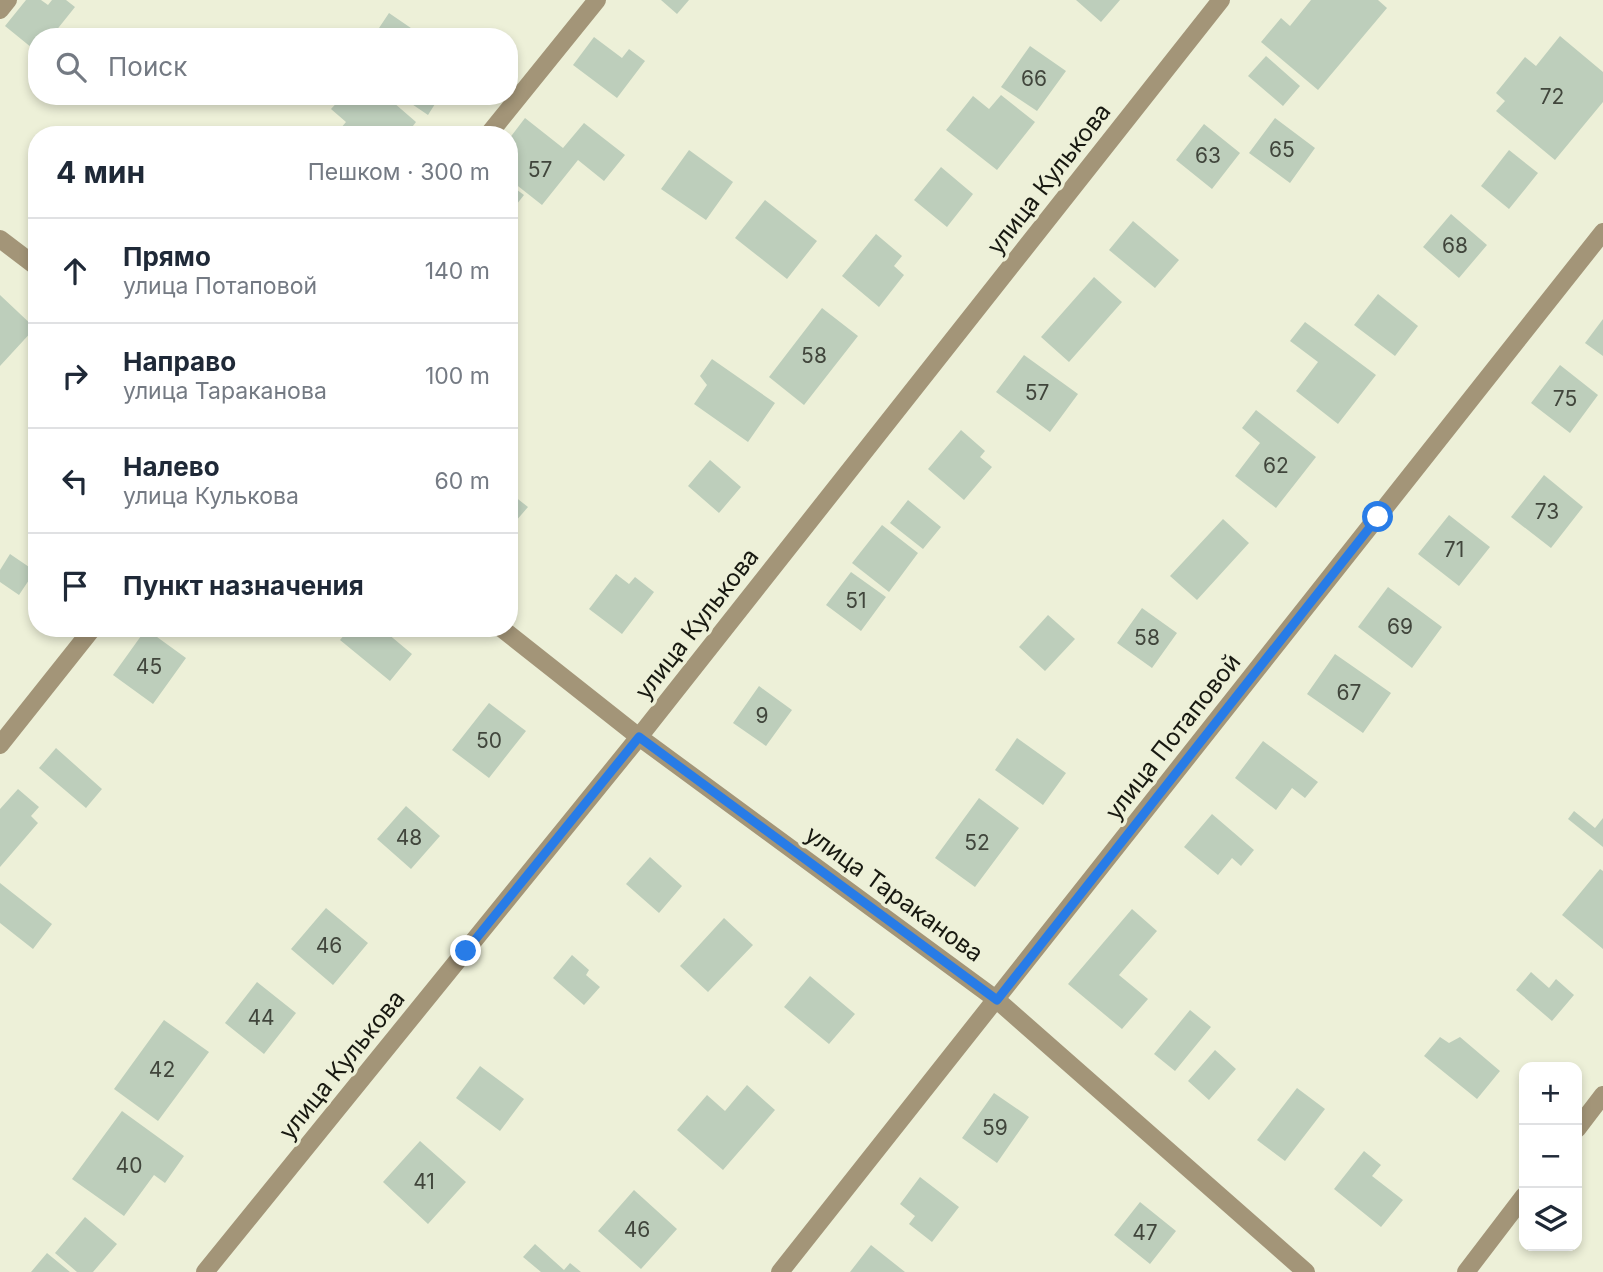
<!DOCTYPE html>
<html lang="ru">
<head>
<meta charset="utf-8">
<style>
  body { margin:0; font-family:Inter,sans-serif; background:#f6f6f7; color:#1f2937 }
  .controls { position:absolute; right:21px; bottom:21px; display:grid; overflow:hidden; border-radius:14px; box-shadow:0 4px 10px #0003 }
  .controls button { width:63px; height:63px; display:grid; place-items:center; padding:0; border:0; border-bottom:2px solid #e0e1e3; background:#fff; color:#1f2937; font:35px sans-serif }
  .stop { position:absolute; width:21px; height:21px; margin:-16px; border:5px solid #287ce7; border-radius:50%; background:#fff }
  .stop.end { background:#287ce7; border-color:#fff; box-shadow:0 2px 7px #0008 }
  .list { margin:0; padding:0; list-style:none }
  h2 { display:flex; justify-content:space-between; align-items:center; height:91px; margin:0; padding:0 28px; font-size:30px }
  h2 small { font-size:23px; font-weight:400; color:#747a83 }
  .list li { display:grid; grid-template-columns:46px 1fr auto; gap:21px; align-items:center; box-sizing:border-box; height:105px; padding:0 28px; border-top:2px solid #e0e1e3 }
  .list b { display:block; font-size:26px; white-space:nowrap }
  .list p { margin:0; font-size:23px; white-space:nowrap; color:#747a83 }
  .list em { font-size:23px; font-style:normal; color:#747a83 }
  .icon { flex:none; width:38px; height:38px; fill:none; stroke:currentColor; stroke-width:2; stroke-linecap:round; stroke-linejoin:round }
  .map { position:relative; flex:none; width:1603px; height:1272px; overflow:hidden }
  .search { position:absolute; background:#fff; box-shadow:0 4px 10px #0003; left:28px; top:28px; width:490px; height:77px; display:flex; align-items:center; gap:18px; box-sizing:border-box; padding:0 24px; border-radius:28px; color:#747a83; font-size:26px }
  .panel { position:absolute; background:#fff; box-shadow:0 4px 10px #0003; left:28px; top:126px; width:490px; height:511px; border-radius:28px }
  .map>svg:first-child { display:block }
</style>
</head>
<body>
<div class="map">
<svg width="1603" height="1272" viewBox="0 0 1603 1272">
  <rect width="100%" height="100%" fill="#edf0d8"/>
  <path fill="#bdcebb" d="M 26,0 L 41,0 L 48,5 L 52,0 L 66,0 L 75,7 L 51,37 L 37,37 L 37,52 L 5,26 Z
    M 661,0 L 689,0 L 677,14 Z
    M 1076,0 L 1120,0 L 1101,22 Z
    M 1311,0 L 1378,0 L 1387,8 L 1318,90 L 1261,42 L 1281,18 L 1290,26 Z
    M 389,13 L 424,37 L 373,37 Z
    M 1560,36 L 1603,72 L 1603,102 L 1555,160 L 1496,111 L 1505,101 L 1496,93 L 1525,57 L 1536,66 Z
    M 594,37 L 622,58 L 629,49 L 645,61 L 617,98 L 573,65 Z
    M 1030,46 L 1066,71 L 1037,111 L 1001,87 Z
    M 1266,56 L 1300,86 L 1283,106 L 1248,76 Z
    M 1001,95 L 1035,122 L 997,170 L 946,130 L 973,96 L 989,109 Z
    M 343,96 L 348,96 L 353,100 L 356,96 L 386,96 L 416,122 L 406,135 L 335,135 L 346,122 L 331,109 Z
    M 400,96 L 440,96 L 428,115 Z
    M 525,118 L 563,148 L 584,123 L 625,155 L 604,181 L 578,160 L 542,205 L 509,179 L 509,139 Z
    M 1275,118 L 1315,148 L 1290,183 L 1249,153 Z
    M 1204,124 L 1240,153 L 1212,189 L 1176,160 Z
    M 689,150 L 733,182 L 706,220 L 661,189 Z
    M 1509,150 L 1538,173 L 1509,209 L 1481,186 Z
    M 941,167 L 973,194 L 947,227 L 914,200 Z
    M 509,184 L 524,195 L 509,214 Z
    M 765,200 L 817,241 L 787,279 L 735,238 Z
    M 1451,214 L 1487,245 L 1459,278 L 1423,247 Z
    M 1133,221 L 1179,260 L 1155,288 L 1109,250 Z
    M 876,234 L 902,256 L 894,266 L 904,275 L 879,307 L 842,276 Z
    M 1094,277 L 1122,302 L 1069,362 L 1041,337 Z
    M 1378,294 L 1418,326 L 1395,356 L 1354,325 Z
    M 0,295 L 35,328 L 0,366 Z
    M 822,308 L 858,336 L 804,405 L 769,377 Z
    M 1603,319 L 1603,356 L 1585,343 Z
    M 1305,322 L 1376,375 L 1338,424 L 1296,391 L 1318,362 L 1290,341 Z
    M 1024,355 L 1078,394 L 1050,432 L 996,392 Z
    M 712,359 L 775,403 L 748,442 L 694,404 L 707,385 L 700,376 Z
    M 1560,365 L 1598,395 L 1570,433 L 1531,403 Z
    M 1256,410 L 1316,457 L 1276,508 L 1235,476 L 1260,443 L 1242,428 Z
    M 961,430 L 985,451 L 980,457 L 992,467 L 964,500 L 928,469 Z
    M 710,460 L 741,487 L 719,513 L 688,486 Z
    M 1544,475 L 1583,507 L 1551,548 L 1511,517 Z
    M 509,492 L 528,507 L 509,529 Z
    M 908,500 L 941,527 L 923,549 L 890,523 Z
    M 1449,515 L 1490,547 L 1459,586 L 1418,554 Z
    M 1223,519 L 1249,543 L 1197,600 L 1170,576 Z
    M 882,525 L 918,553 L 889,592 L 852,563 Z
    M 10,554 L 35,571 L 19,595 L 0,582 L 0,570 Z
    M 851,572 L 886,597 L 861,631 L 826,605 Z
    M 616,574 L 629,584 L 635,577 L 654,592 L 622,634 L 589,609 Z
    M 1388,587 L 1442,627 L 1412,668 L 1358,627 Z
    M 1142,608 L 1177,633 L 1152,668 L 1117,643 Z
    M 1048,615 L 1075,639 L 1045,671 L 1019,647 Z
    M 350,628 L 381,628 L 412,654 L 390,681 L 340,640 Z
    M 146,629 L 186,658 L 153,704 L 113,675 Z
    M 1335,654 L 1391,693 L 1363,733 L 1307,694 Z
    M 759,686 L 792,710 L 766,746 L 733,723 Z
    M 489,703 L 526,731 L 489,778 L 452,750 Z
    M 1017,738 L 1066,773 L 1043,805 L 995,770 Z
    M 1263,741 L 1318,782 L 1305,798 L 1292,788 L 1276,810 L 1235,778 Z
    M 56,748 L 102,789 L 86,808 L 39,768 Z
    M 18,789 L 39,807 L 31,816 L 38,823 L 0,867 L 0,809 Z
    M 979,798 L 1019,828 L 975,887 L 935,858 Z
    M 406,806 L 440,836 L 411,869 L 377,839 Z
    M 1574,811 L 1595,828 L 1603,818 L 1603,847 L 1568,819 Z
    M 1212,814 L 1254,850 L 1241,866 L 1232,858 L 1218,875 L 1184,847 Z
    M 650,857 L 682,886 L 659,913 L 626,884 Z
    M 1600,869 L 1603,871 L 1603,949 L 1562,915 Z
    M 0,883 L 52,924 L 33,949 L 0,923 Z
    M 326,908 L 368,943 L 333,985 L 291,949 Z
    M 1132,909 L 1157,931 L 1119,975 L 1148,999 L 1122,1029 L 1068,984 Z
    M 724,918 L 753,945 L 708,992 L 680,966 Z
    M 572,955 L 589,970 L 586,975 L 600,987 L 584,1005 L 553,978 Z
    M 1531,972 L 1549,988 L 1556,979 L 1574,995 L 1552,1021 L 1516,990 Z
    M 810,976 L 855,1014 L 829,1044 L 784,1007 Z
    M 257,982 L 296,1013 L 264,1054 L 225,1023 Z
    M 1190,1010 L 1211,1027 L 1175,1071 L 1154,1054 Z
    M 164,1020 L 209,1052 L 158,1121 L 114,1089 Z
    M 1440,1037 L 1449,1043 L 1460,1037 L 1500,1071 L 1477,1099 L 1424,1056 Z
    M 1215,1050 L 1236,1069 L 1209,1100 L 1188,1081 Z
    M 480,1066 L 524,1099 L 500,1131 L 456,1098 Z
    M 747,1085 L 775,1110 L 723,1170 L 677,1130 L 707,1095 L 725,1111 Z
    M 1297,1088 L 1325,1109 L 1285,1161 L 1257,1140 Z
    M 994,1093 L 1029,1117 L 997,1163 L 962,1138 Z
    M 122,1111 L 184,1156 L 165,1183 L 154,1175 L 124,1216 L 72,1179 Z
    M 420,1141 L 466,1182 L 428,1224 L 383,1182 Z
    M 1364,1151 L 1381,1165 L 1372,1176 L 1403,1200 L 1381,1227 L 1334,1189 Z
    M 920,1177 L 959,1207 L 932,1242 L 909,1224 L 915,1216 L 900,1204 Z
    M 634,1190 L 677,1229 L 641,1269 L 598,1231 Z
    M 1140,1202 L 1176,1231 L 1150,1264 L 1114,1235 Z
    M 85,1217 L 117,1244 L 93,1272 L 77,1272 L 55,1253 Z
    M 535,1244 L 564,1270 L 570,1263 L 581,1272 L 541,1272 L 523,1257 Z
    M 871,1245 L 905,1272 L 850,1272 Z
    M 47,1253 L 70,1272 L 31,1272 Z"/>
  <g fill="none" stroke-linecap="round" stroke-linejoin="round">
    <path stroke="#a39578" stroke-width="18" d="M 0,10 L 8,0
      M 488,135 L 597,0
      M 0,239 L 37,267
      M 501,628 L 639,737 L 997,1000 L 1306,1272
      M 0,745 L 93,628
      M 1577,1129 L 1603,1095
      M 205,1272 L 639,737 L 1221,0
      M 780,1272 L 1603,232
      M 1466,1272 L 1524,1196"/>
  </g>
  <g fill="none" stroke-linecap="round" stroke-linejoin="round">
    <path stroke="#287ce7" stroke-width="9" d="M 466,951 L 639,737 L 997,1000 L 1378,517"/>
  </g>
  <g text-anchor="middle" stroke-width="7" stroke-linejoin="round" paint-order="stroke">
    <g font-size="21" fill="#41463c">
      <text x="1034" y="86">66</text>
      <text x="1552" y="104">72</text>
      <text x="1282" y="157">65</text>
      <text x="1208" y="163">63</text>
      <text x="540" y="177">57</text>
      <text x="1455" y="253">68</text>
      <text x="814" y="363">58</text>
      <text x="1037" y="400">57</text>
      <text x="1565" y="406">75</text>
      <text x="1276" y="473">62</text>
      <text x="1547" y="519">73</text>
      <text x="1454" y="557">71</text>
      <text x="856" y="608">51</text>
      <text x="1400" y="634">69</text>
      <text x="1147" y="645">58</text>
      <text x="149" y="674">45</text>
      <text x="1349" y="700">67</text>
      <text x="762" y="723">9</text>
      <text x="489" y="748">50</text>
      <text x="409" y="845">48</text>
      <text x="977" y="850">52</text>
      <text x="329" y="953">46</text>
      <text x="261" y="1025">44</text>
      <text x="162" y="1077">42</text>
      <text x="995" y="1135">59</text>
      <text x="129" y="1173">40</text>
      <text x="424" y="1189">41</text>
      <text x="637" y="1237">46</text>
      <text x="1145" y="1240">47</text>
    </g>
    <g font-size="24" fill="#181911" stroke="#edf0d8">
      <text transform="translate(1049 179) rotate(-52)" y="8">улица Кулькова</text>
      <text transform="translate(697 624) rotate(-52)" y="8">улица Кулькова</text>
      <text transform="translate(1173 737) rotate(-52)" y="8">улица Потаповой</text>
      <text transform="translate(894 894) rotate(36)" y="8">улица Тараканова</text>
      <text transform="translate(342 1065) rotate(-51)" y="8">улица Кулькова</text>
    </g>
  </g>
</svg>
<div class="controls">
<button>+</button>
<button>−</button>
<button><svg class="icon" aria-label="layers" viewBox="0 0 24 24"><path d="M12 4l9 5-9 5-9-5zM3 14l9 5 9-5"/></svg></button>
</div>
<div class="stop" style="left:1378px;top:517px"></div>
<div class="stop end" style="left:466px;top:951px"></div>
<div class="search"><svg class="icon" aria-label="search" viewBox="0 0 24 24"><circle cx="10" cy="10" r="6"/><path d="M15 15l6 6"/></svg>Поиск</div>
<section class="panel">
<h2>4 мин<small>Пешком · 300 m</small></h2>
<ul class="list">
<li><svg class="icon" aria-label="ahead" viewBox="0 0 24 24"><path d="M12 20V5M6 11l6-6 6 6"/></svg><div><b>Прямо</b><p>улица Потаповой</p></div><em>140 m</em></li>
<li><svg class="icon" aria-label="right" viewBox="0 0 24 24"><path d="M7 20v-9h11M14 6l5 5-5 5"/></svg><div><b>Направо</b><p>улица Тараканова</p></div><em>100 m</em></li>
<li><svg class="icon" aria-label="left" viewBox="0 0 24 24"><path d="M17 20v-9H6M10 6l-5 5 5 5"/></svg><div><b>Налево</b><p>улица Кулькова</p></div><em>60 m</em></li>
<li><svg class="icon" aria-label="arrive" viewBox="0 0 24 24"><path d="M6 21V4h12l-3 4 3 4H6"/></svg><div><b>Пункт назначения</b></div></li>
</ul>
</section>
</div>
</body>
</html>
